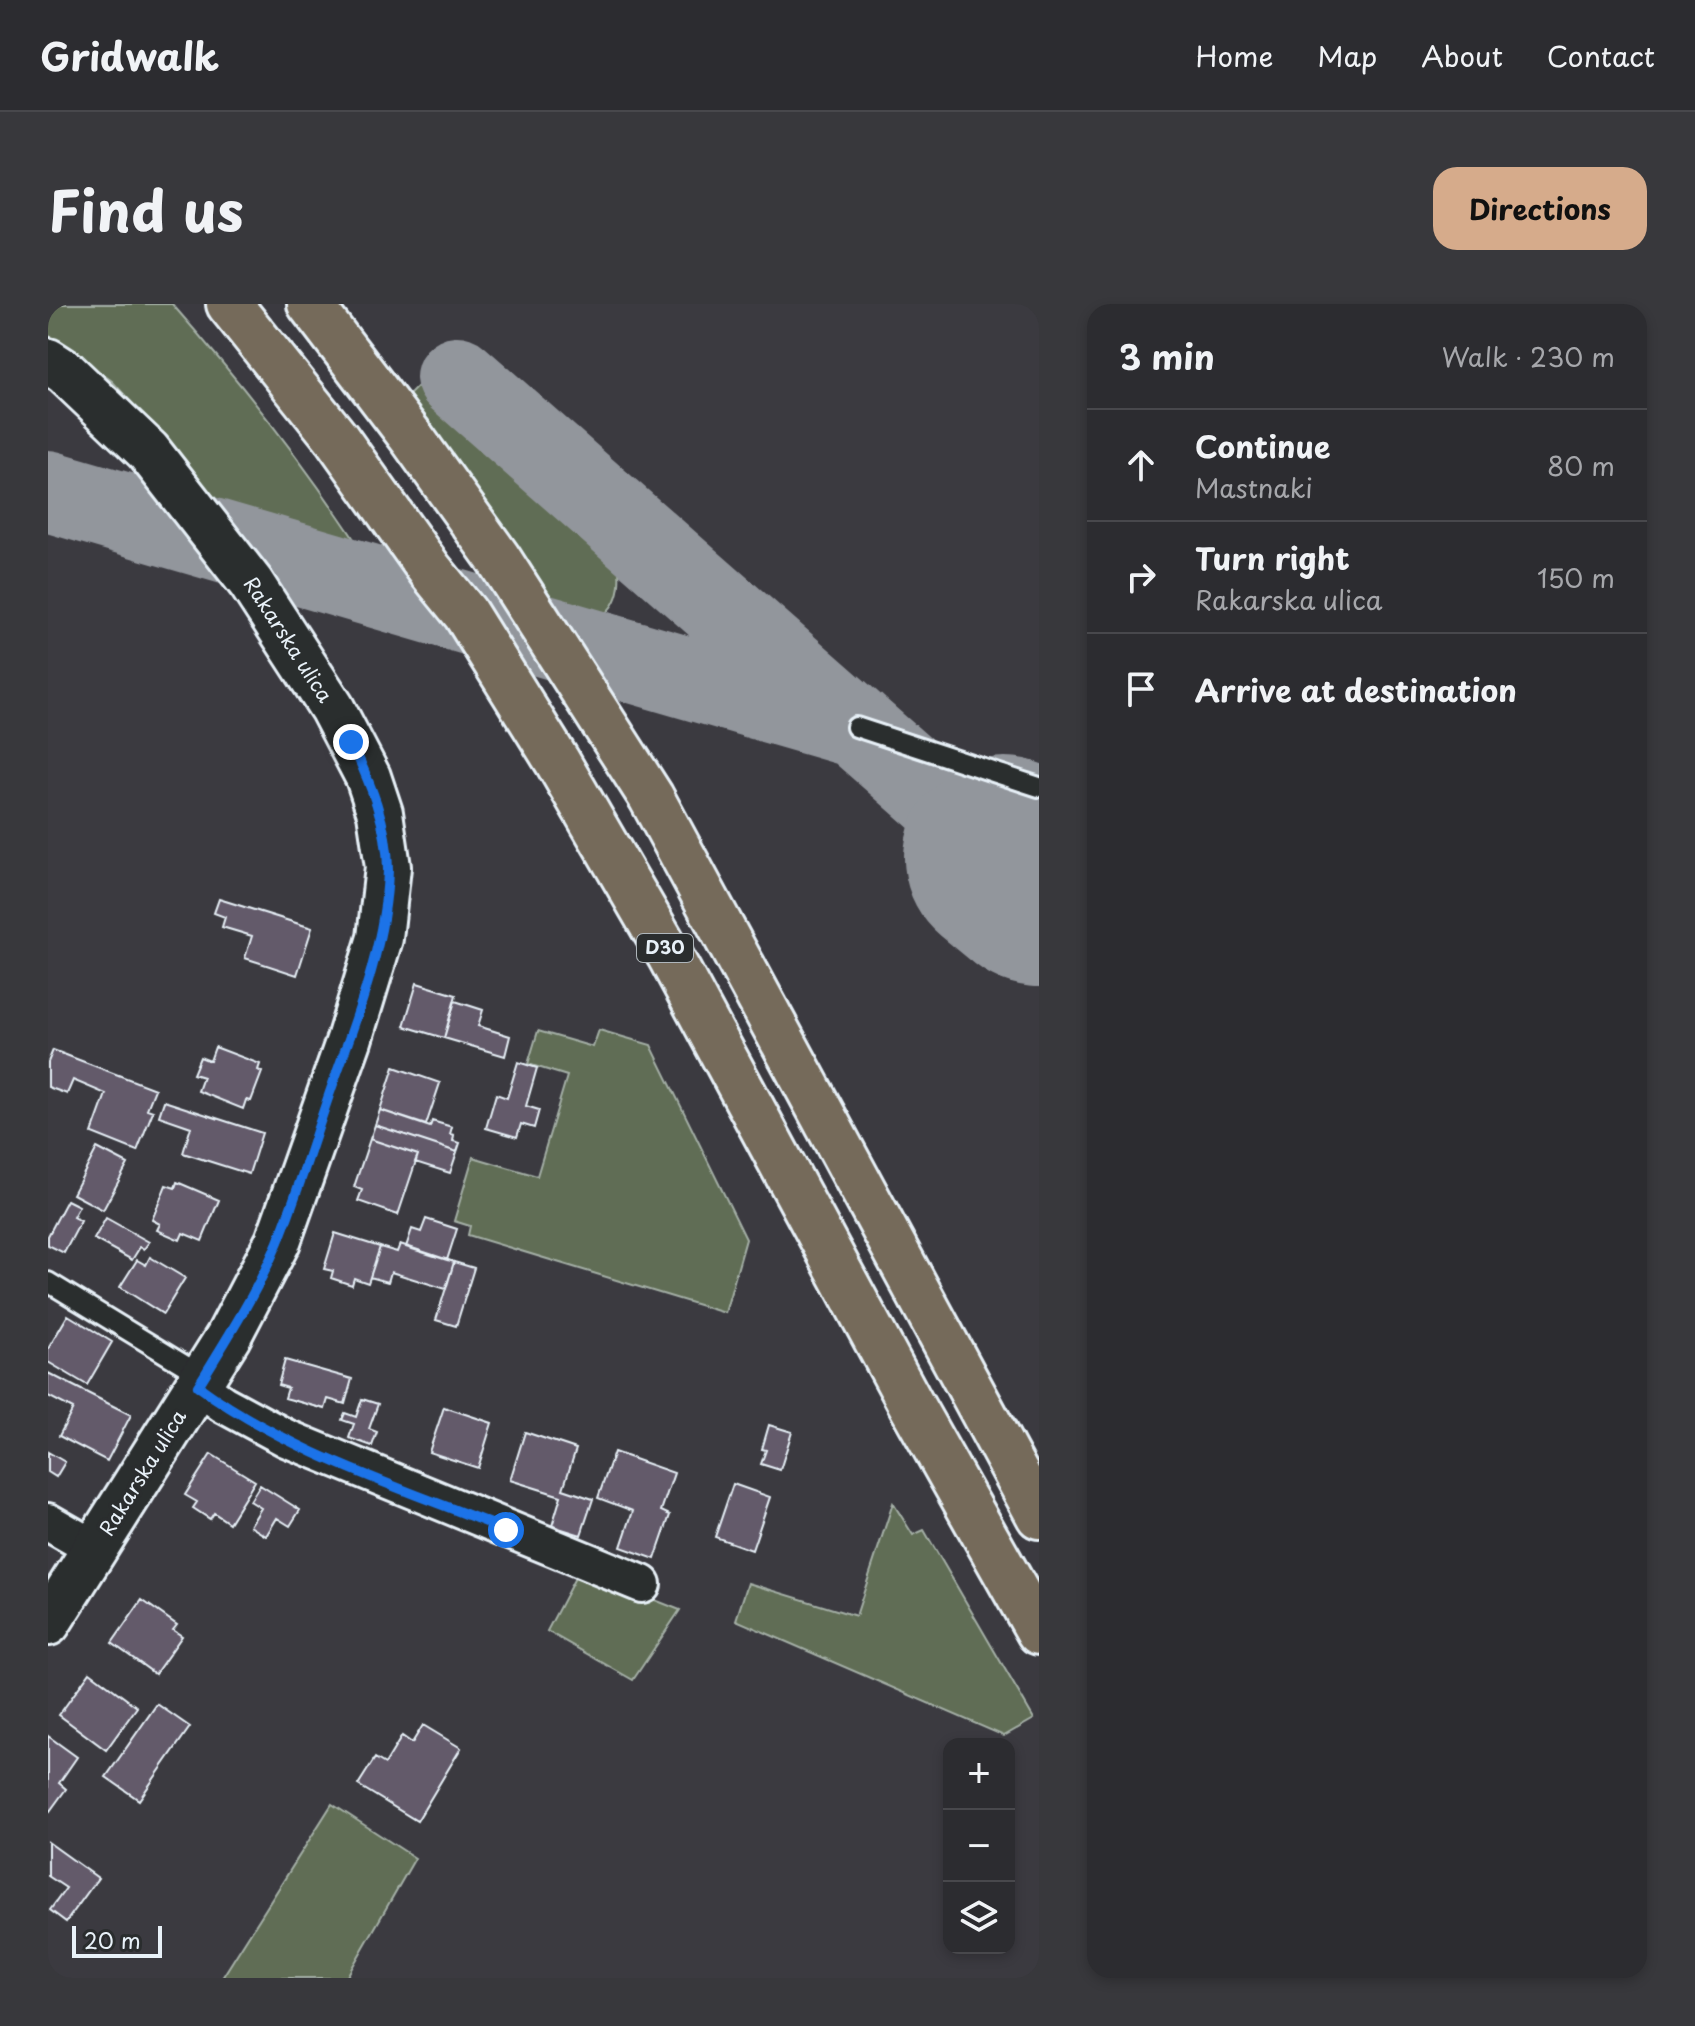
<!DOCTYPE html>
<html lang="en">
<head>
<meta charset="utf-8">
<style>
  body { margin:0; font-family:"Playpen Sans",sans-serif; background:#38383c; color:#f1f3f6 }
  .controls { position:absolute; right:24px; bottom:24px; display:grid; overflow:hidden; border-radius:16px; box-shadow:0 4px 12px #0003 }
  .controls button { width:72px; height:72px; display:grid; place-items:center; padding:0; border:0; border-bottom:2px solid #48484c; background:#2c2c30; color:#f1f3f6; font:40px sans-serif }
  .scale { position:absolute; left:24px; bottom:20px; width:90px; box-sizing:border-box; padding-left:8px; border:4px solid #e8f1f8; border-top:0; font-size:22px; line-height:28px; white-space:nowrap; color:#e8f1f8; -webkit-text-stroke:6px #2a2d2e; paint-order:stroke }
  .stop { position:absolute; width:24px; height:24px; margin:-18px; border:6px solid #1a73e8; border-radius:50%; background:#fff }
  .stop.end { background:#1a73e8; border-color:#fff; box-shadow:0 2px 8px #0008 }
  .list { margin:0; padding:0; list-style:none }
  h2 { display:flex; justify-content:space-between; align-items:center; height:104px; margin:0; padding:0 32px; font-size:34px }
  h2 small { font-size:26px; font-weight:400; color:#a6a7ab }
  .list li { display:grid; grid-template-columns:52px 1fr auto; gap:24px; align-items:center; box-sizing:border-box; height:112px; padding:0 32px; border-top:2px solid #48484c }
  .list b { display:block; font-size:30px; white-space:nowrap }
  .list p { margin:0; font-size:26px; white-space:nowrap; color:#a6a7ab }
  .list em { font-size:26px; font-style:normal; color:#a6a7ab }
  .icon { flex:none; width:44px; height:44px; fill:none; stroke:currentColor; stroke-width:2; stroke-linecap:round; stroke-linejoin:round }
  .map { position:relative; flex:none; width:991px; height:1674px; overflow:hidden; border-radius:24px }
  header { display:flex; align-items:center; gap:48px; box-sizing:border-box; height:112px; padding:0 40px; background:#2c2c30; border-bottom:2px solid #48484c }
  header strong { font-size:38px }
  nav { display:flex; gap:44px; margin-inline-start:auto; font-size:28px }
  .intro { display:flex; align-items:center; justify-content:space-between; box-sizing:border-box; height:192px; padding:0 48px }
  h1 { margin:0; font-size:56px }
  .button { padding:20px 36px; border-radius:24px; background:#d6ab8b; color:#111; font-size:28px; font-weight:700 }
  main { display:flex; gap:48px; padding:0 48px }
  aside { flex:1; background:#2c2c30; border-radius:24px; box-shadow:0 4px 12px #0003 }
  .map>svg:first-child { display:block }
</style>
</head>
<body>
<header>
<strong>Gridwalk</strong>
<nav><a>Home</a><a>Map</a><a>About</a><a>Contact</a></nav>
</header>
<div class="intro"><h1>Find us</h1><a class="button">Directions</a></div>
<main>
<div class="map">
<svg width="991" height="1674" viewBox="0 0 991 1674">
  <rect width="100%" height="100%" fill="#3b3a40"/>
  <filter id="ink" filterUnits="userSpaceOnUse"><feTurbulence type="fractalNoise" baseFrequency=".0125" numOctaves="2"/><feDisplacementMap in="SourceGraphic" scale="16" xChannelSelector="R" yChannelSelector="G"/><feConvolveMatrix kernelMatrix="1 2 1 2 8 2 1 2 1" color-interpolation-filters="sRGB"/></filter>
  <g filter="url(#ink)">
    <path fill="#606d55" stroke="#a4afa6" stroke-width="2" d="M 0,0 L 124,0 C 197,83 265,169 324,263 L 179,218 L 118,136 L 64,77 L 0,31 Z
      M 379,73 L 570,258 C 577,302 556,324 511,317 L 359,93 Z
      M 551,726 L 603,741 L 698,935 L 677,1009 L 420,931 L 422,922 L 406,917 L 425,853 L 489,872 L 519,772 L 480,760 L 490,727 L 545,743 Z
      M 845,1199 L 865,1231 L 876,1226 L 986,1415 L 956,1432 L 688,1316 L 700,1279 L 808,1312 Z
      M 531,1266 L 632,1306 L 585,1376 L 499,1327 Z
      M 284,1500 L 367,1554 L 298,1674 L 174,1674 Z"/>
    <g fill="none" stroke-linecap="round" stroke-linejoin="round">
      <path stroke="#92969c" stroke-width="82" d="M 409,73 L 957,554
        M 0,187 L 808,423"/>
      <path stroke="#92969c" stroke-width="202" d="M 957,554 L 991,582"/>
    </g>
    <path fill="#635a6b" stroke="#e8f1f8" stroke-width="2" d="M 171,595 L 264,624 L 249,671 L 197,654 L 204,632 L 174,623 L 177,613 L 166,609 Z
      M 369,679 L 408,691 L 396,734 L 356,722 Z
      M 407,697 L 435,706 L 430,722 L 462,732 L 457,752 L 396,734 Z
      M 167,743 L 212,760 L 210,766 L 214,768 L 203,797 L 198,796 L 195,805 L 150,787 L 155,773 L 145,770 L 152,753 L 162,757 Z
      M 5,746 L 107,785 L 99,805 L 105,807 L 89,847 L 44,829 L 58,790 L 25,776 L 19,790 L 0,783 L 0,758 Z
      M 470,758 L 489,764 L 478,802 L 491,806 L 486,824 L 473,820 L 469,833 L 438,824 L 448,790 L 459,794 Z
      M 346,763 L 392,779 L 378,821 L 332,806 Z
      M 116,797 L 214,829 L 201,870 L 135,849 L 143,823 L 111,812 Z
      M 332,806 L 382,823 L 384,817 L 404,823 L 402,830 L 406,831 L 405,837 L 412,839 L 409,848 L 327,821 Z
      M 327,821 L 409,848 L 402,869 L 367,858 L 370,851 L 322,835 Z
      M 322,835 L 370,851 L 350,911 L 310,897 L 314,886 L 306,883 Z
      M 49,844 L 80,860 L 55,906 L 25,890 Z
      M 129,878 L 171,896 L 154,937 L 135,929 L 132,936 L 109,926 L 112,920 L 104,916 L 118,881 L 127,884 Z
      M 19,896 L 31,902 L 25,913 L 33,917 L 16,949 L 0,941 L 0,932 Z
      M 58,914 L 101,938 L 96,945 L 92,943 L 84,956 L 46,935 Z
      M 378,915 L 409,925 L 399,956 L 358,943 L 364,925 L 373,928 Z
      M 287,929 L 332,943 L 320,979 L 306,974 L 304,981 L 283,974 L 285,967 L 276,965 Z
      M 352,940 L 406,958 L 398,985 L 343,968 L 340,978 L 322,973 L 332,943 L 349,948 Z
      M 102,953 L 137,974 L 115,1010 L 72,983 L 89,956 L 98,961 Z
      M 406,958 L 426,964 L 408,1022 L 388,1016 Z
      M 20,1011 L 64,1038 L 39,1081 L 0,1058 L 0,1045 Z
      M 237,1056 L 304,1075 L 297,1100 L 280,1095 L 277,1105 L 237,1094 L 240,1084 L 230,1081 Z
      M 0,1069 L 83,1111 L 59,1157 L 11,1132 L 25,1105 L 0,1092 Z
      M 314,1095 L 330,1100 L 321,1125 L 329,1128 L 324,1142 L 301,1134 L 306,1120 L 294,1116 L 297,1109 L 308,1113 Z
      M 396,1103 L 444,1119 L 430,1164 L 381,1148 Z
      M 721,1121 L 744,1128 L 732,1166 L 713,1160 L 718,1146 L 714,1145 Z
      M 477,1128 L 528,1145 L 515,1185 L 545,1195 L 533,1231 L 504,1222 L 513,1192 L 462,1176 Z
      M 0,1148 L 17,1158 L 8,1173 L 0,1168 Z
      M 566,1148 L 626,1169 L 613,1207 L 622,1211 L 607,1255 L 573,1243 L 585,1207 L 550,1194 Z
      M 163,1150 L 207,1177 L 181,1219 L 166,1209 L 162,1215 L 145,1204 L 149,1198 L 137,1191 Z
      M 685,1180 L 722,1193 L 704,1246 L 667,1233 Z
      M 212,1181 L 252,1206 L 242,1222 L 229,1214 L 218,1232 L 202,1222 L 213,1204 L 202,1197 Z
      M 94,1296 L 129,1321 L 125,1326 L 134,1332 L 107,1370 L 64,1339 Z
      M 42,1368 L 89,1403 L 58,1446 L 11,1411 Z
      M 109,1400 L 142,1423 L 91,1496 L 58,1473 Z
      M 375,1421 L 413,1444 L 369,1517 L 310,1481 L 327,1454 L 337,1460 L 354,1432 L 364,1439 Z
      M 0,1432 L 29,1453 L 11,1479 L 18,1485 L 2,1507 L 0,1505 Z
      M 0,1538 L 50,1574 L 18,1618 L 2,1606 L 18,1584 L 0,1572 Z"/>
    <g fill="none" stroke-linecap="round" stroke-linejoin="round">
      <defs>
        <path id="lane" d="M 808,423 L 991,483
          M 0,978 L 156,1073"/>
        <path id="street" d="M 150,1082 L 175,1100 L 238,1134 L 594,1280
          M 0,1218 L 47,1245"/>
        <g id="secondary">
          <path id="s1" d="M 0,57 L 17,68 L 100,147 L 203,279 L 284,404 L 320,473 L 332,509 L 340,563 L 332,634 L 301,736 L 230,937 L 180,1033 L 0,1319"/>
        </g>
        <path id="primary" d="M 181,0 L 289,135 L 382,266 L 417,309 L 509,457 L 622,652 L 865,1104 L 991,1328
          M 262,0 L 364,134 L 450,254 L 603,493 L 991,1212"/>
      </defs>
      <use href="#lane" stroke="#e8f1f8" stroke-width="24"/>
      <use href="#street" stroke="#e8f1f8" stroke-width="42"/>
      <use href="#secondary" stroke="#e8f1f8" stroke-width="50"/>
      <use href="#primary" stroke="#e8f1f8" stroke-width="50"/>
      <use href="#lane" stroke="#2a2d2e" stroke-width="18"/>
      <use href="#street" stroke="#2a2d2e" stroke-width="36"/>
      <use href="#secondary" stroke="#2a2d2e" stroke-width="44"/>
      <use href="#primary" stroke="#746a5a" stroke-width="44"/>
    </g>
  </g>
  <g fill="none" stroke-linecap="round" stroke-linejoin="round" filter="url(#ink)">
    <path stroke="#1a73e8" stroke-width="10" d="M 303,438 C 322,478 340,521 340,566 C 338,638 310,710 286,777 C 267,830 251,886 230,938 C 209,988 179,1035 150,1082 C 241,1149 355,1184 458,1226"/>
  </g>
  <g text-anchor="middle" stroke-width="7" stroke-linejoin="round" paint-order="stroke">
    <rect fill="#2a2d2e" stroke="#afb6bb" stroke-width="2" x="589" y="630" width="56" height="28" rx="6"/>
    <g font-size="18" font-weight="bold" fill="#e8f1f8">
      <text x="617" y="650">D30</text>
    </g>
    <g font-size="20" fill="#e8f1f8" stroke="#2a2d2e">
      <text dy="7" stroke="none"><textPath href="#s1" startOffset="370">Rakarska ulica</textPath></text>
      <text transform="translate(95 1169) rotate(-58)" y="7">Rakarska ulica</text>
    </g>
  </g>
</svg>
<div class="controls">
<button>+</button>
<button>−</button>
<button><svg class="icon" aria-label="layers" viewBox="0 0 24 24"><path d="M12 4l9 5-9 5-9-5zM3 14l9 5 9-5"/></svg></button>
</div>
<div class="scale">20 m</div>
<div class="stop" style="left:458px;top:1226px"></div>
<div class="stop end" style="left:303px;top:438px"></div>
</div>
<aside>
<h2>3 min<small>Walk · 230 m</small></h2>
<ul class="list">
<li><svg class="icon" aria-label="ahead" viewBox="0 0 24 24"><path d="M12 20V5M6 11l6-6 6 6"/></svg><div><b>Continue</b><p>Mastnaki</p></div><em>80 m</em></li>
<li><svg class="icon" aria-label="right" viewBox="0 0 24 24"><path d="M7 20v-9h11M14 6l5 5-5 5"/></svg><div><b>Turn right</b><p>Rakarska ulica</p></div><em>150 m</em></li>
<li><svg class="icon" aria-label="arrive" viewBox="0 0 24 24"><path d="M6 21V4h12l-3 4 3 4H6"/></svg><div><b>Arrive at destination</b></div></li>
</ul>
</aside>
</main>
</body>
</html>
